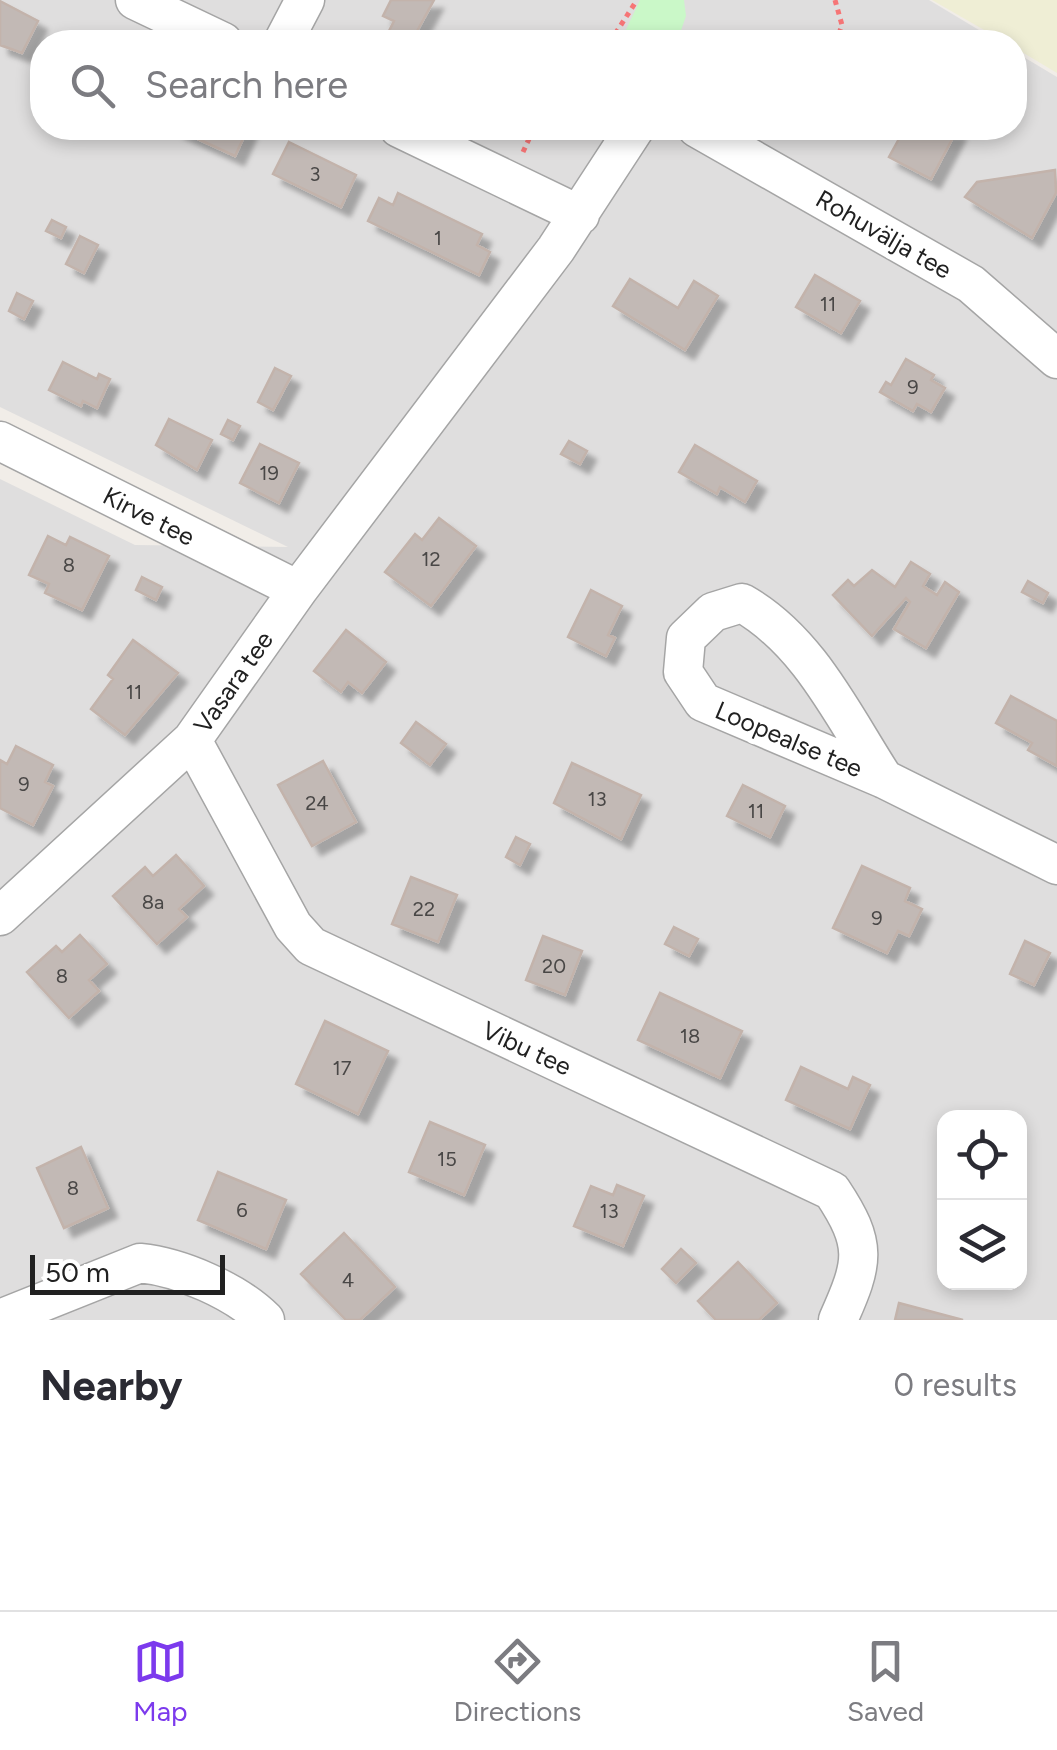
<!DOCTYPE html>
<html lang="en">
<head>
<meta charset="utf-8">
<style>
  body { margin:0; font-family:Figtree,sans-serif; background:#f7f7f7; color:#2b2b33 }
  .controls { position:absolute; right:30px; bottom:30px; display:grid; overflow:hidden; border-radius:20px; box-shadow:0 5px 15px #0003 }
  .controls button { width:90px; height:90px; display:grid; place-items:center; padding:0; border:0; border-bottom:2px solid #e1e1e2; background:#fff; color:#2b2b33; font:50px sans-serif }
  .scale { position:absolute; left:30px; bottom:25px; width:195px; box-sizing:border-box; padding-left:10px; border:5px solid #212121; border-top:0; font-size:28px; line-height:35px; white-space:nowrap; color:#212121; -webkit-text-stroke:8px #fff; paint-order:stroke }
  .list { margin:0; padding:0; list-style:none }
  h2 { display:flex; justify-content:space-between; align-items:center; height:130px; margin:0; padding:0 40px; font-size:42px }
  h2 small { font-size:32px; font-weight:400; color:#7c7c81 }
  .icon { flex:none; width:55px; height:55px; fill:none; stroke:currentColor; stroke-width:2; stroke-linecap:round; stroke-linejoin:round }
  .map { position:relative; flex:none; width:1057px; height:1320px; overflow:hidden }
  .search { position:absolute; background:#fff; box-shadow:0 5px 15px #0003; left:30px; right:30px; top:30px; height:110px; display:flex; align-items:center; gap:25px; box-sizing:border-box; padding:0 35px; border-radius:40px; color:#7c7c81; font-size:38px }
  .sheet { height:290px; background:#fff }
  nav { display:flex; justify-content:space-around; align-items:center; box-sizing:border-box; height:140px; border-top:2px solid #e1e1e2; background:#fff; font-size:28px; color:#7c7c81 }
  nav a { display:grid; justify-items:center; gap:5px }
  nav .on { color:#7c3aed }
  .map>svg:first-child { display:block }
</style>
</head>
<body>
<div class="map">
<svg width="1057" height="1320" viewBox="0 0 1057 1320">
  <defs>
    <filter id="shadow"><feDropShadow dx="9" dy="9" stdDeviation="2.5" flood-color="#0004"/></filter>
  </defs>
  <rect width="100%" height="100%" fill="#f1ede8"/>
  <path fill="#dfdede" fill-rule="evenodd" d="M 0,0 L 929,0 L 999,42 L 42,42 L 42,128 L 1014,128 L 1015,52 L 1057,77 L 1057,1320 L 0,1320 L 0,479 L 135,545 L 288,547 L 0,407 ZM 944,1118 L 1020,1118 L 1020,1282 L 944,1282 Z"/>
  <path fill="#efeed5" d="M 932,0 L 1057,0 L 1057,73 L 1015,48 L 1014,42 L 1005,42 Z"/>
  <path fill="#caf8c8" d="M 640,0 L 684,0 L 686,16 L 677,42 L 620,42 Z"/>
  <path fill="#c2b9b5" stroke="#c3b3ab" stroke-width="2.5" filter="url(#shadow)" d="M 391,0 L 434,0 L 411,42 L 387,35 L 394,21 L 383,16 Z
    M 0,1 L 38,21 L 22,53 L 0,45 Z
    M 174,128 L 248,128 L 235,156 Z
    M 905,128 L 957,130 L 931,179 L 889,157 Z
    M 289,142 L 356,175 L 341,207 L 273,174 Z
    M 1055,170 L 1056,193 L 1032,238 L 965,197 L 977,182 Z
    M 398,193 L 482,234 L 477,245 L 490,252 L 479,275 L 368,221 L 379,198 L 393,205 Z
    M 52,220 L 66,227 L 61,238 L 46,231 Z
    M 80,236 L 98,245 L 84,273 L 66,264 Z
    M 815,275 L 860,301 L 841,333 L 796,307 Z
    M 630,279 L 678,308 L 694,281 L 718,296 L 685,350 L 613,306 Z
    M 17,293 L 33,301 L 24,319 L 9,311 Z
    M 906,359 L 934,375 L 931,380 L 945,388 L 931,412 L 917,404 L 913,411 L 880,392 L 886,382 L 891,385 Z
    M 63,362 L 97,379 L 99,374 L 110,379 L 97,408 L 83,401 L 81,406 L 49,390 Z
    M 275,368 L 291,376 L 273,410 L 258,402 Z
    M 169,419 L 212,440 L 197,470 L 156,445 Z
    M 228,420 L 240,426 L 233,440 L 221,434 Z
    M 569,441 L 587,451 L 580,464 L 561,454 Z
    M 260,444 L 299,463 L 279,503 L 240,483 Z
    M 695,445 L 757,481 L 745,502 L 720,487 L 717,494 L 679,472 Z
    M 439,518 L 476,546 L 431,606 L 385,572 L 415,534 L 422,540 Z
    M 48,536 L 66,545 L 70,537 L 109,556 L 82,610 L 45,593 L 49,584 L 29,575 Z
    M 911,562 L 930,574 L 923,586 L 937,595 L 945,582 L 959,592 L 926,648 L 894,629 L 910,602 L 906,598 L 872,636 L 833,595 L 848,580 L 854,586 L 872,570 L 895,587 Z
    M 142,577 L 162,587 L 156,600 L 136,590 Z
    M 1028,581 L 1048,593 L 1043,603 L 1022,592 Z
    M 591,590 L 622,606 L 608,635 L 615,638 L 606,656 L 568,637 Z
    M 346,630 L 386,662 L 362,693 L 348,682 L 341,692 L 314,671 Z
    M 133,640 L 178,673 L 125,735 L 91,709 L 113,679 L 108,675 Z
    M 1011,696 L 1057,721 L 1057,766 L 1028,750 L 1032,743 L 996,723 Z
    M 416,722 L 446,744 L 430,765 L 401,743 Z
    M 16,746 L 53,765 L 45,782 L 53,786 L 33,825 L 0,808 L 0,760 L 7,764 Z
    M 323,761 L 356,822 L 312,846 L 278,785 Z
    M 572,763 L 641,795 L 621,839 L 554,803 Z
    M 743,785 L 785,806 L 770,837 L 727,816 Z
    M 516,837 L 530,844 L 520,865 L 506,857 Z
    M 176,855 L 204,886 L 179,909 L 187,917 L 157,944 L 113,896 L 145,867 L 153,876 Z
    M 862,866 L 910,888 L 905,901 L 922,909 L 909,936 L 898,931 L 887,953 L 833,928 Z
    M 411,877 L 457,895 L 438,942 L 392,924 Z
    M 674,927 L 698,939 L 689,956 L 665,944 Z
    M 80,935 L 107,964 L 89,980 L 99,991 L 69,1018 L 27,972 L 56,946 L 62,952 Z
    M 543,936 L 582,951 L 565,995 L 526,980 Z
    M 1025,941 L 1050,953 L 1034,985 L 1010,974 Z
    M 660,993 L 742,1031 L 720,1078 L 638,1040 Z
    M 325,1021 L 388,1051 L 358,1114 L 296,1084 Z
    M 801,1067 L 848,1089 L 853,1077 L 870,1085 L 850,1129 L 786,1100 Z
    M 430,1122 L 485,1145 L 464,1195 L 409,1172 Z
    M 81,1147 L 108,1208 L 64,1228 L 37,1168 Z
    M 218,1172 L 286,1200 L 266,1249 L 198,1220 Z
    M 617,1185 L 644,1196 L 623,1246 L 574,1226 L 591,1186 L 613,1195 Z
    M 344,1233 L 395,1287 L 360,1320 L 346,1320 L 301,1274 Z
    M 681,1249 L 696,1263 L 676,1283 L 662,1269 Z
    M 738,1262 L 777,1303 L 759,1320 L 716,1320 L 698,1301 Z
    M 899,1303 L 963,1320 L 895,1320 Z"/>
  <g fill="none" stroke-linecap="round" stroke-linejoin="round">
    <defs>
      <path id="minor" d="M 135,0 L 223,42
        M 283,42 L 305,0
        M 399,128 L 580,215
        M 697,128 L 971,284 L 1057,359
        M 0,441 L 298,590
        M 192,740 L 293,926 L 311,946 L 832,1191 C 868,1245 864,1262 838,1320
        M 884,779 C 843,716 809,641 742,603 L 713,612 L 686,638 L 683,672 L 703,702 L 884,779 L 1057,865
        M 0,916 L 192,740 L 298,590 L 556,249 L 635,128
        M 0,1319 L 140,1263 C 180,1267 236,1291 265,1320"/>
    </defs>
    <use href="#minor" stroke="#a5a5a5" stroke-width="41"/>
    <path stroke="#f67576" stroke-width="5" stroke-dasharray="5 5" stroke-linecap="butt" d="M 835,0 L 842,25 L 836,42
      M 610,42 L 637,0
      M 523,152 L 534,128"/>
    <use href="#minor" stroke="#fff" stroke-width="38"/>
  </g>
  <g text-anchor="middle" stroke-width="10" stroke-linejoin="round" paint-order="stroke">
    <g font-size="20" fill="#494746">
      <text x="315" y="181">3</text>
      <text x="438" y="245">1</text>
      <text x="828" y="311">11</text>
      <text x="913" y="394">9</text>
      <text x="269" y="480">19</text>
      <text x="431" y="566">12</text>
      <text x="69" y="572">8</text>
      <text x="134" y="699">11</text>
      <text x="24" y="791">9</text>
      <text x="597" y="806">13</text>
      <text x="317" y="810">24</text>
      <text x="756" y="818">11</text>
      <text x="153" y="909">8a</text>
      <text x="424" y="916">22</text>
      <text x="877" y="925">9</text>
      <text x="554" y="973">20</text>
      <text x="62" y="983">8</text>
      <text x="690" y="1043">18</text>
      <text x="342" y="1075">17</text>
      <text x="447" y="1166">15</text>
      <text x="73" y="1195">8</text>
      <text x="242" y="1217">6</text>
      <text x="609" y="1218">13</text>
      <text x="348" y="1287">4</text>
    </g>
    <g font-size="25" fill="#212121" stroke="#fff">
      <text transform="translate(884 234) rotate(30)" y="9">Rohuvälja tee</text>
      <text transform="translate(149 516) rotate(27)" y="9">Kirve tee</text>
      <text transform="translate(233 682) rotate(-55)" y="9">Vasara tee</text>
      <text transform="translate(789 739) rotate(23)" y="9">Loopealse tee</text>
      <text transform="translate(527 1048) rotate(25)" y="9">Vibu tee</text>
    </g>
  </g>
</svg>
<div class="controls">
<button><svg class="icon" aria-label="locate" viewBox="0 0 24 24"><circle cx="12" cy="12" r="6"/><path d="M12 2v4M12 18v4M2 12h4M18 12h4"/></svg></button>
<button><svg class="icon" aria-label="layers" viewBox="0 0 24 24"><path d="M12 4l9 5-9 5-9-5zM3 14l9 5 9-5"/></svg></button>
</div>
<div class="scale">50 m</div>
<div class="search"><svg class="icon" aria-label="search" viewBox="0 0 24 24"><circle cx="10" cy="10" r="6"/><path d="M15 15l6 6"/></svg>Search here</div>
</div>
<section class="sheet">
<h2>Nearby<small>0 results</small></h2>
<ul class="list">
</ul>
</section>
<nav>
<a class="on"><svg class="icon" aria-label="map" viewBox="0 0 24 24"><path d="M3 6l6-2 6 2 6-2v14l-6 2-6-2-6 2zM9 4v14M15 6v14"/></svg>Map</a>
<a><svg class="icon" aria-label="directions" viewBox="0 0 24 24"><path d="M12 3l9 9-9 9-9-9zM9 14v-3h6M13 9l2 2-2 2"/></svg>Directions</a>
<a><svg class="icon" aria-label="saved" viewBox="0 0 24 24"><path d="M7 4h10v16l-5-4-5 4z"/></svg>Saved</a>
</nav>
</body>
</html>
